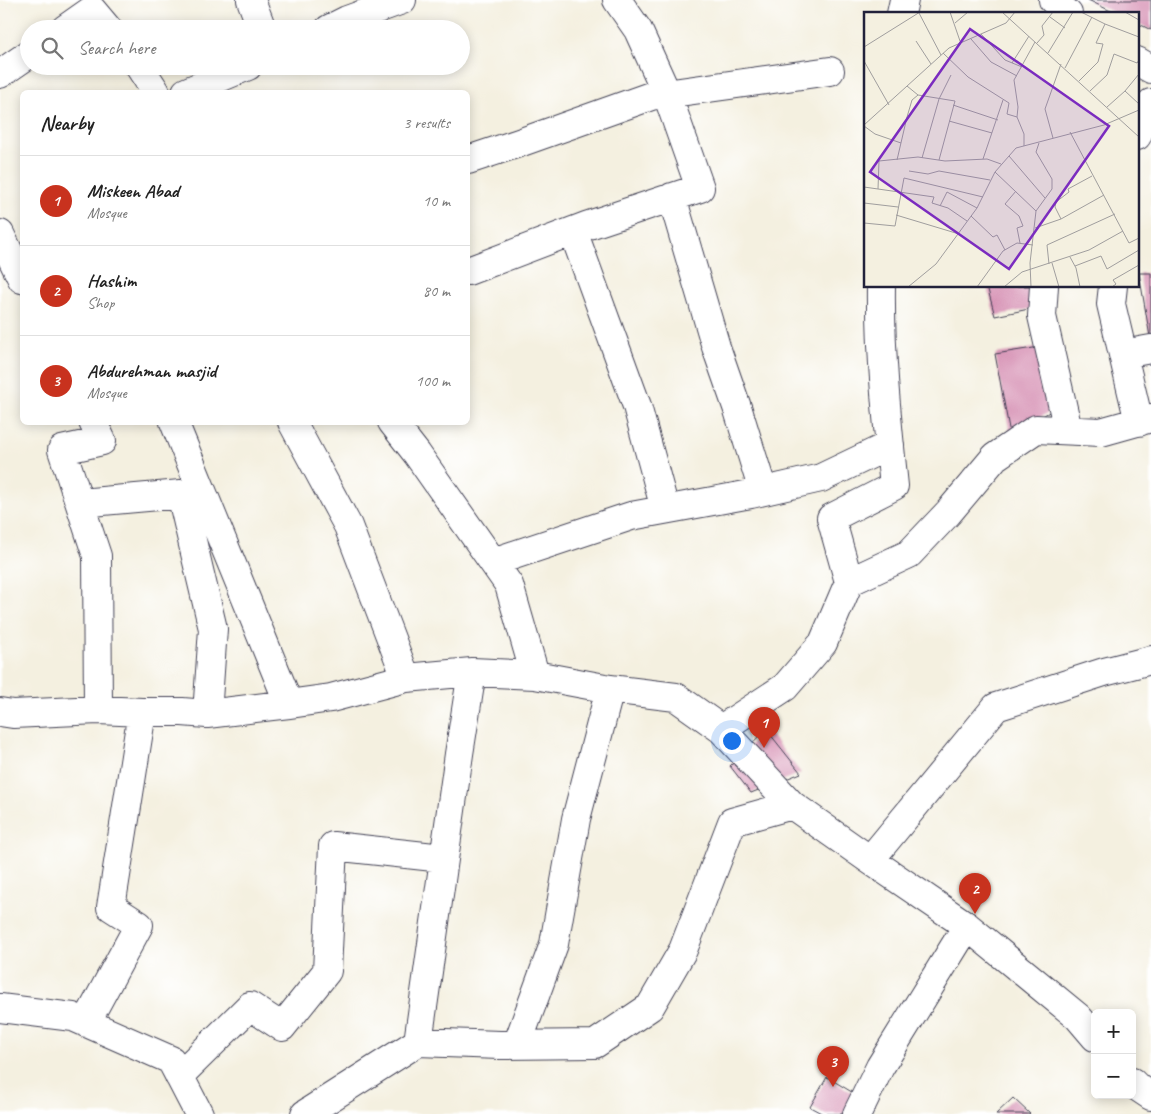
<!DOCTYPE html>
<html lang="en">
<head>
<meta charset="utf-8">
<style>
  body { margin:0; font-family:Caveat,sans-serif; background:#f2f2f2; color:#222 }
  .controls { position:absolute; right:15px; bottom:15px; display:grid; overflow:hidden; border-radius:8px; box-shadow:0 2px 12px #0003 }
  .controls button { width:45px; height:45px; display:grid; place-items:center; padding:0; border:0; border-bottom:1px solid #e0e0e0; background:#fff; color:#222; font:25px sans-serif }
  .you { position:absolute; left:731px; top:740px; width:18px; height:18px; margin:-12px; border:4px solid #fff; border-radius:50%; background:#1a73e8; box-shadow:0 0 0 8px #1a73e833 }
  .badge { display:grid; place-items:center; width:32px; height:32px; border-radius:50%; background:#c8321e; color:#fff; font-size:16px; font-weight:700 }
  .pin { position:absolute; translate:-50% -41px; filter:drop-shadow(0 1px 2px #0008) }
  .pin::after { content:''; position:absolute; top:26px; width:18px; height:15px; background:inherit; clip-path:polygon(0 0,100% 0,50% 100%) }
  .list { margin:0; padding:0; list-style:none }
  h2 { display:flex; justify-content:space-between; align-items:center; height:65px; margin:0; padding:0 20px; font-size:21px }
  h2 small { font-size:16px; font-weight:400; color:#767676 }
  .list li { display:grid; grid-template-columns:32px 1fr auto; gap:15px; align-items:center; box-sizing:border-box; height:90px; padding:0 20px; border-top:1px solid #e0e0e0 }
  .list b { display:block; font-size:19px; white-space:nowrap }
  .list p { margin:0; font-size:16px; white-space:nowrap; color:#767676 }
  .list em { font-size:16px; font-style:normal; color:#767676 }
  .icon { flex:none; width:28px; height:28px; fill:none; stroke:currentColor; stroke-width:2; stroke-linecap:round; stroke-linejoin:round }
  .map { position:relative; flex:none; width:1151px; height:1114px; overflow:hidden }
  .search { position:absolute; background:#fff; box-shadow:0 2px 12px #0003; left:20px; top:20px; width:450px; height:55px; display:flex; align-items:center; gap:12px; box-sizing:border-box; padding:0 18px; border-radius:28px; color:#767676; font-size:19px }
  .panel { position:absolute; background:#fff; box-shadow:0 2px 12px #0003; left:20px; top:90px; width:450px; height:335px; border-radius:8px }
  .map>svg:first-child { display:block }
</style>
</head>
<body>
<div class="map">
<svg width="1151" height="1114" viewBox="0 0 1151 1114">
  <rect width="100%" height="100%" fill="#fff"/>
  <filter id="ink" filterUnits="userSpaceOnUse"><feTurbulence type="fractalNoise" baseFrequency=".02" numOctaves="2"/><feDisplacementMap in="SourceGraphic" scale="10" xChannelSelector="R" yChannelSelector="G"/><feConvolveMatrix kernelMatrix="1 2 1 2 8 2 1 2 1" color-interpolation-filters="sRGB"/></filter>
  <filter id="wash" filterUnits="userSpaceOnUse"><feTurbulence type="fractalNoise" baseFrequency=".0096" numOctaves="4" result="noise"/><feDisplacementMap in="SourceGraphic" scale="20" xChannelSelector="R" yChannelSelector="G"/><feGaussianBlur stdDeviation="1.12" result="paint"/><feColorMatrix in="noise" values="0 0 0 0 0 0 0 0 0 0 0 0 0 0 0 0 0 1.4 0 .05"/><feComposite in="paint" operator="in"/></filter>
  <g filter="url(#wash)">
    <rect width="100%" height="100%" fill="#f4f0e0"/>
    <g id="blocks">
      <path fill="#d793b5" d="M 1088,0 L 1151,0 L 1151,30 L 1137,23 L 1137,14 L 1117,14 Z
        M 1139,273 L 1151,273 L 1151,337 L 1150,337 Z
        M 987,286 L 1031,286 L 1034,308 L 995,316 Z
        M 1040,347 L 1053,410 L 1010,434 L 995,354 Z
        M 766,729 L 801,773 L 751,793 L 730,766 Z
        M 827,1077 L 860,1097 L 853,1114 L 823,1114 L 810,1107 Z
        M 1013,1098 L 1030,1114 L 996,1114 Z"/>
    </g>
  </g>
  <g filter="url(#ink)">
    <use href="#blocks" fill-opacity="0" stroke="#424154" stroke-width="1"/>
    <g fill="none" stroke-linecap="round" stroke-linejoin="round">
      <defs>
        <path id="minor" d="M 251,0 L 262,29
          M 1053,0 L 1068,14
          M 901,14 L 904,0
          M 65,29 L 92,10 L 108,29
          M 329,29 L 347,20 L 402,0
          M 1137,61 L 1151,69
          M 139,66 L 156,92
          M 0,74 L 29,54
          M 186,92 L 248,66
          M 1137,136 L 1151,103
          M 468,160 L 519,143 L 651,96 L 830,71
          M 672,197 L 716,347 L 738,410 L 763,491
          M 573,231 L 637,406 L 665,509
          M 0,234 L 22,279
          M 468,271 L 586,226 L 700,188 L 667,94 L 638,30 L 617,0
          M 1044,286 L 1042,316 L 1068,430
          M 1113,286 L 1111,304 L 1139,422
          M 1123,354 L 1151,349
          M 93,422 L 102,441 L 62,450 L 97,556 L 98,710
          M 174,422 L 289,704
          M 292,422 L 348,526 L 406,678
          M 392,422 L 417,454 L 509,585 L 535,675
          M 80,503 L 181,494 L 213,629 L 207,714
          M 493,562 L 631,516 L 751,494 L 821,478 L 890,445
          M 849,582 L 831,518 L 894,486 C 887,420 880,353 881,286
          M 0,712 L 13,714 L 98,710 L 142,712 L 182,712 L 207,714 L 289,704 L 331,698 L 406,678 L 472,672 L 535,675 L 610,689 L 676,697 L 721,729 L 792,805 L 870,860 L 967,926 L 1078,1017 L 1095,1037
          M 721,729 L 785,687 L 823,643 L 849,582 L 909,554 L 948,513 L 995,457 L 1036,429 L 1101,432 L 1151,418
          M 870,860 L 996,707 L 1104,672 L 1151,660
          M 0,1008 L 73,1017 L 171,1060 L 199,1114
          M 86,1023 L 139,925 L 111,907 L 142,712
          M 418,1042 L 459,754 L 472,672
          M 517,1045 L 554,944 L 576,819 L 610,689
          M 179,1076 L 250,1006 L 282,1027 L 327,971 L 333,846 L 443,858
          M 1132,1082 L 1136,1086 L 1151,1096
          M 305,1114 L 418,1042 L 500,1045 L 595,1044 L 650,1007 L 683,950 L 732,822 L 792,805
          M 857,1114 L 880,1067 L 967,926"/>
      </defs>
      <use href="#minor" stroke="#424154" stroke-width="30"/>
      <use href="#minor" stroke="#fff" stroke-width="28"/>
    </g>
  </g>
  <g transform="translate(864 12)">
    <rect width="275" height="275" fill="#f4f0e0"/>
    <path fill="none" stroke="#a09e9e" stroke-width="1" d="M 86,0 L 96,29M 138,0 L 275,125M 217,0 L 241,12M 261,0 L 275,8M 55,1 L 77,43M 186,5 L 201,16M 91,11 L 104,0M 117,22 L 141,48 L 158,55M 107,27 L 127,50 L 153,64M 52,29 L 67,52M 173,31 L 180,23 L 178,14 L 189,0M 0,35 L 56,0M 79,41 L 104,65 L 145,91 L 143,102 L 153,105M 184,41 L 209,0M 0,49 L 25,93M 148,51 L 165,24M 201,56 L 228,5M 275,62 L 261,79 L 275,92M 215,69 L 234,50 L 239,32 L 232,31 L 241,12 L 275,25M 43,74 L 54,83 L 91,89 L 75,148M 226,79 L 243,63 L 250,42 L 273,51 L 275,48M 89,93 L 134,108M 243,95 L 261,79M 85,109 L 128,121M 0,113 L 85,36 L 142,11 L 151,0M 0,114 L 11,122 L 37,131M 206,120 L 265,231 L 275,226M 189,126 L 181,97 L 197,52M 160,134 L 160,122 L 153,105 L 154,95 L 150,68 L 171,30M 145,144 L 181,186M 58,146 L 75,87 L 87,63M 119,147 L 139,88M 33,148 L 43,105 L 48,88 L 54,83M 45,159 L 64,162 L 75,159 L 126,168M 131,160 L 172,199M 0,175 L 70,185 L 68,191 L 84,196 L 103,209M 14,177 L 15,149 L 54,145 L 81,149 L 123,147 L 137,152M 152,179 L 141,192 L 155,204 L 159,214 L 153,216 L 156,231M 0,191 L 34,195M 76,194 L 83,180 L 113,196M 32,203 L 95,222M 107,204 L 129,225 L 133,223 L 141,238M 197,207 L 191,195 L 192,190 L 205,180 L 204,177 L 228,164M 0,211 L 31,214 L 40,166 L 119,185M 171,216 L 197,207 L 240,183M 206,245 L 212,256 L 216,275M 188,251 L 195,275M 185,252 L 183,233 L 251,202M 211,254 L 237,244 L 243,257 L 275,238M 44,275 L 72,252 L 113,196 L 131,160 L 152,136 L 240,113 L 275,98M 113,275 L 139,239 L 153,231 L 169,233M 140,275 L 158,260 L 225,238 L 259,219M 167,275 L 166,251 L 172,199 L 188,177 L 188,167 L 172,140 L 175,131M 248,275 L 252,272 L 249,268 L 275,253"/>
    <path fill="#7b2cbf" fill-opacity="0.15" stroke="#7b2cbf" stroke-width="2.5" d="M 106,17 L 245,114 L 145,257 L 6,160 Z"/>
    <rect width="275" height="275" fill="none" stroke="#22223b" stroke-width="2.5"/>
  </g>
</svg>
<div class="controls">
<button>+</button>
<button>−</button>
</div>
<div class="you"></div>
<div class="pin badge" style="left:764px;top:748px">1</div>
<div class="pin badge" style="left:975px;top:914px">2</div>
<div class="pin badge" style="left:833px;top:1087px">3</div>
<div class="search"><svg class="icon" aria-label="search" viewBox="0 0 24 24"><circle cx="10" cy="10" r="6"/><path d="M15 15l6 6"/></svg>Search here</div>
<section class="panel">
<h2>Nearby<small>3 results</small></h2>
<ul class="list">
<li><span class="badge">1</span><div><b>Miskeen Abad</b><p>Mosque</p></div><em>10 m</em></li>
<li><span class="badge">2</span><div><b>Hashim</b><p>Shop</p></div><em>80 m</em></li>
<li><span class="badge">3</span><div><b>Abdurehman masjid</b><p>Mosque</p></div><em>100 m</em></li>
</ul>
</section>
</div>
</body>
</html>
